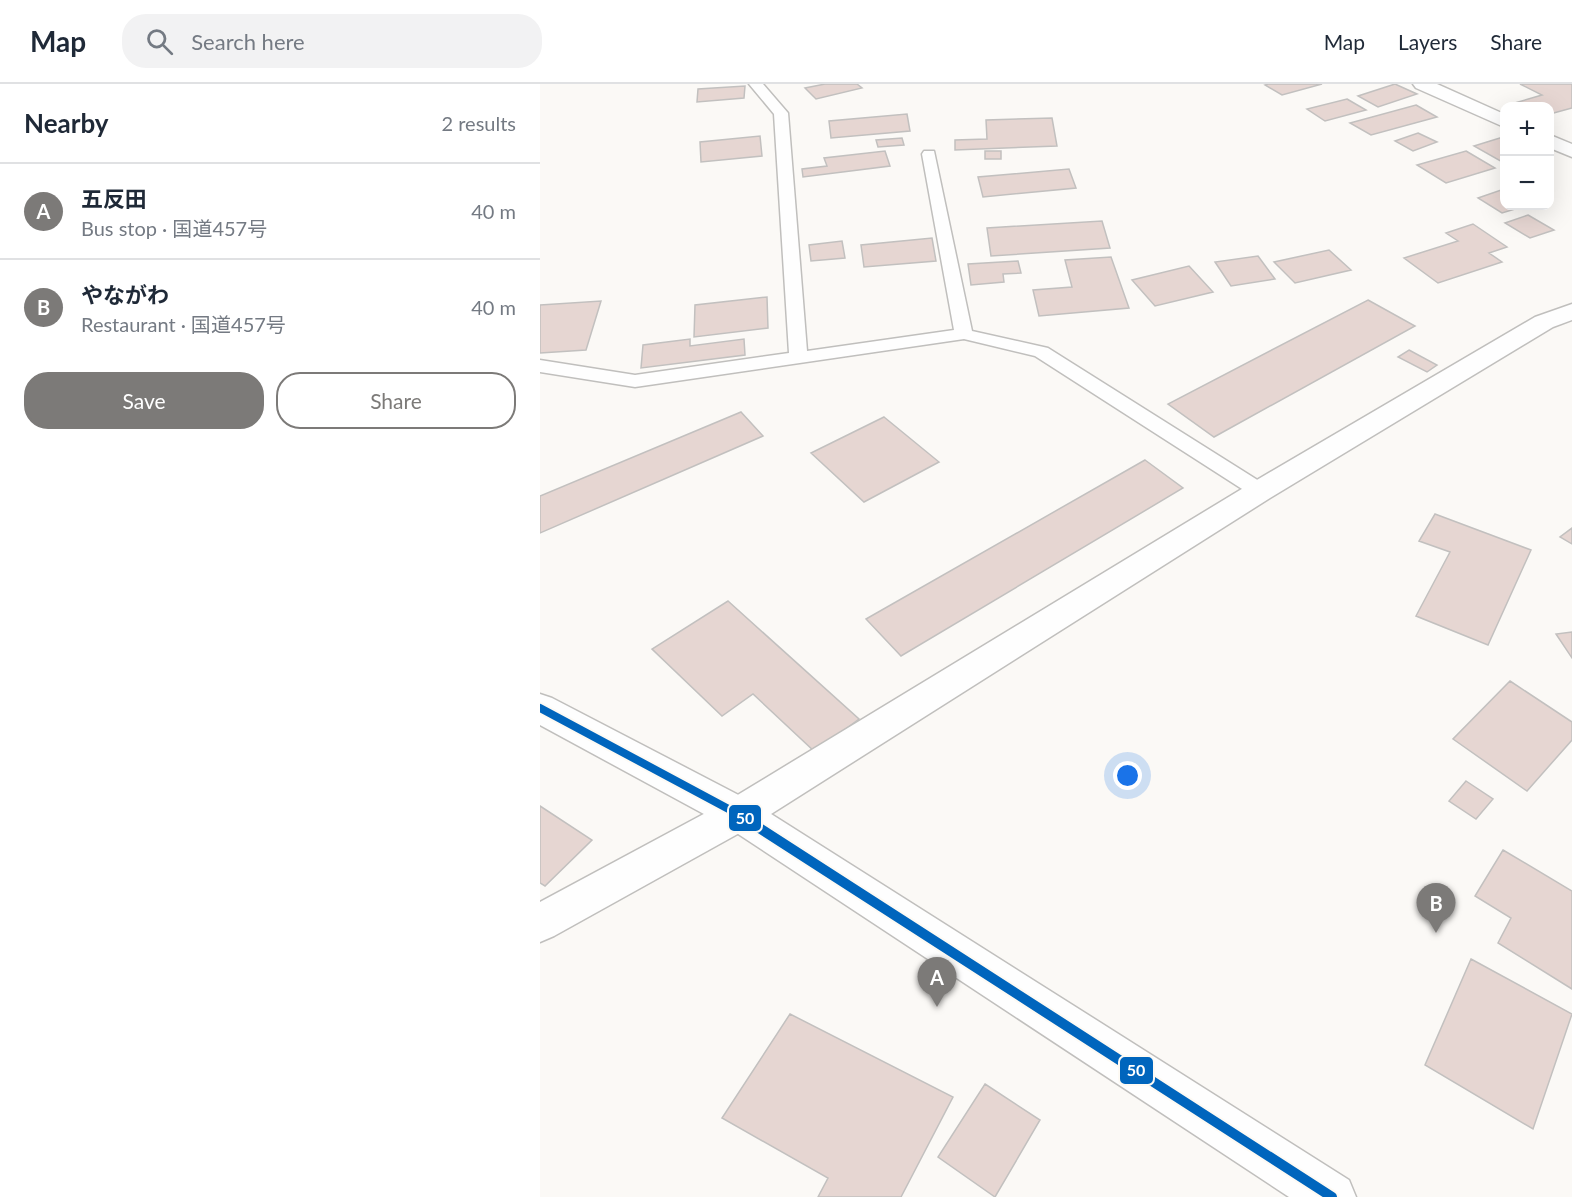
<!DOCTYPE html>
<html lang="en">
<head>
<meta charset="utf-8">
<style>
  body { margin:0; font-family:Lato,"Noto Sans JP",sans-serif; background:#f2f2f3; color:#1f2937 }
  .controls { position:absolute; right:18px; top:18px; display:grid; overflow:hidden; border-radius:12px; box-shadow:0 6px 24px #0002 }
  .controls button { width:54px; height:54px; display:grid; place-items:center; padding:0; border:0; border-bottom:2px solid #e0e1e3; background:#fff; color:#1f2937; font:30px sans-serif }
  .you { position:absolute; left:588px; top:692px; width:21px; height:21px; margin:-15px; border:4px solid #fff; border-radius:50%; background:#1a73e8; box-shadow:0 0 0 9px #1a73e833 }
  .badge { display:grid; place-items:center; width:39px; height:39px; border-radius:50%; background:#7c7a78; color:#fff; font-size:20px; font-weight:700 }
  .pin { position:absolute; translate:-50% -50px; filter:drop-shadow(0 2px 3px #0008) }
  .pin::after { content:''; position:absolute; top:32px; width:21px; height:18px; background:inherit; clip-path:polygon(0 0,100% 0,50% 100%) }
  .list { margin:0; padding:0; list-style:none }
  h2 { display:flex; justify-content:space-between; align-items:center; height:78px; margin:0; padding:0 24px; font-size:26px }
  h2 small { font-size:20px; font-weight:400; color:#747a83 }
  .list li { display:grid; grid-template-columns:39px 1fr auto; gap:18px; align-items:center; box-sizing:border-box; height:96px; padding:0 24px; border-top:2px solid #e0e1e3 }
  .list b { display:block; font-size:22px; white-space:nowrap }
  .list p { margin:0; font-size:20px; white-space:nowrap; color:#747a83 }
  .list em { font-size:20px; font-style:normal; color:#747a83 }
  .actions { display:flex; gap:12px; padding:18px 24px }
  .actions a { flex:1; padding:14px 0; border:2px solid #7c7a78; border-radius:24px; text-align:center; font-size:21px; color:#7c7a78 }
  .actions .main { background:#7c7a78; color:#fff }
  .icon { flex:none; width:33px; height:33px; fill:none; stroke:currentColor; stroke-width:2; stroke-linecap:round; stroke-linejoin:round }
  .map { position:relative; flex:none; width:1032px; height:1113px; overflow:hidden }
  header { display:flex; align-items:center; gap:36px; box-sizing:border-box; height:84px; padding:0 30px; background:#fff; border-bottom:2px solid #e0e1e3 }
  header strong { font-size:28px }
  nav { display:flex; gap:33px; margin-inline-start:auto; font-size:21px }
  .search { width:420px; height:54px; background:#f2f2f3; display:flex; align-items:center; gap:15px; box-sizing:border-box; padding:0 21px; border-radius:24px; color:#747a83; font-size:22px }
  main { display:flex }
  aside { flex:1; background:#fff }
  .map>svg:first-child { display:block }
</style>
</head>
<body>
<header>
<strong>Map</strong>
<div class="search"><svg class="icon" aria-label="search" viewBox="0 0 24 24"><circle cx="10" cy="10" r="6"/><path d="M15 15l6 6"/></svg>Search here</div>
<nav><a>Map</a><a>Layers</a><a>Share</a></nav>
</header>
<main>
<aside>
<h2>Nearby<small>2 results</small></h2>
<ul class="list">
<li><span class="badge">A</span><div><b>五反田</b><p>Bus stop · 国道457号</p></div><em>40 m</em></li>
<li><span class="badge">B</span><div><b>やながわ</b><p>Restaurant · 国道457号</p></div><em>40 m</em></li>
</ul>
<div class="actions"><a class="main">Save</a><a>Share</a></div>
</aside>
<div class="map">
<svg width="1032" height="1113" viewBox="0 0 1032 1113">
  <rect width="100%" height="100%" fill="#fbf9f6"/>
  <path fill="#e6d6d2" stroke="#c2c0bf" stroke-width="1.5" d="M 285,0 L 317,0 L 322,4 L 276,15 L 265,4 Z
    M 728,0 L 782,0 L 742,11 L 725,1 Z
    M 855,0 L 877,10 L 838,23 L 818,12 Z
    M 980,0 L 1032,0 L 1032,24 L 1010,30 L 1010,22 L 982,22 L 975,19 L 1002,11 Z
    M 205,2 L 204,14 L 157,18 L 158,5 Z
    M 807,15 L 826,26 L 785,37 L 767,25 Z
    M 876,21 L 897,33 L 831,51 L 810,39 Z
    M 367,30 L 370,47 L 291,54 L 289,37 Z
    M 512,34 L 517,62 L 415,66 L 415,56 L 447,55 L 446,36 Z
    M 878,49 L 897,58 L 873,67 L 855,57 Z
    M 220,52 L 222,72 L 161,78 L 160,58 Z
    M 963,53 L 964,79 L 934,62 Z
    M 362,54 L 364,61 L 338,63 L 336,56 Z
    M 345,67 L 350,82 L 263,93 L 262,85 L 287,82 L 284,74 Z
    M 445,67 L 461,67 L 461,75 L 445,75 Z
    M 926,67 L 955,84 L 906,99 L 877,81 Z
    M 529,85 L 536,104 L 443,113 L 438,93 Z
    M 964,105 L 964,122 L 985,122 L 962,129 L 938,114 Z
    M 988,131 L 1014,146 L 990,154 L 965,139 Z
    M 562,137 L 570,164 L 451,172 L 447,144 Z
    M 933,140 L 967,163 L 949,169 L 962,178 L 898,199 L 864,174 L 918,157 L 906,149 Z
    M 392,154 L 396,177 L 324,183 L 321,161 Z
    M 302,157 L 305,174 L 271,177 L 269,161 Z
    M 789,166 L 811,186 L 755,199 L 734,178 Z
    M 718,172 L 735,195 L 691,202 L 675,178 Z
    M 571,173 L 589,224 L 499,232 L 493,206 L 532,203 L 525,176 Z
    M 478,177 L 481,189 L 463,190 L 464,198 L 431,201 L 428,180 Z
    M 649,182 L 673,208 L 615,222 L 592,196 Z
    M 227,213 L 228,244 L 154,253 L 155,221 Z
    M 828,216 L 875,242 L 674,353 L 628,320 Z
    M 61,217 L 46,266 L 0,269 L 0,221 Z
    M 150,255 L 150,262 L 204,255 L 205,271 L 101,284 L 103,261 Z
    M 869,266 L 897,281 L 887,288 L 858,273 Z
    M 201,328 L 223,352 L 0,449 L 0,412 Z
    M 344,333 L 399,378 L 324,418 L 271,369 Z
    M 605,376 L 643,404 L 361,572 L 326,535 Z
    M 895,430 L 991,466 L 948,561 L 876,532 L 910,468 L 879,457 Z
    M 1032,444 L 1032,460 L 1020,453 Z
    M 188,517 L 319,635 L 275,668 L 213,610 L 182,632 L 112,565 Z
    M 1032,548 L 1032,574 L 1016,550 Z
    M 970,597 L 1032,638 L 1032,656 L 987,707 L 913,655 Z
    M 926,697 L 953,715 L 936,735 L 909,717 Z
    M 0,722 L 52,756 L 5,802 L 0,799 Z
    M 963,766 L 1032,807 L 1032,905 L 958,859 L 971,834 L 935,812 Z
    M 931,875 L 1032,930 L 993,1045 L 885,981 Z
    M 250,930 L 413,1013 L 361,1113 L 278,1113 L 288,1094 L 182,1034 Z
    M 445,1000 L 500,1036 L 455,1113 L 398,1073 Z"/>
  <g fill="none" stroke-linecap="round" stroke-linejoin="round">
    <defs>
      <path id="lane" d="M 209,0 L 223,0 L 248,29 L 267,267 L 414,246 L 382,70 L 384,67 L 394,67 L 432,247 L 508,264 L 727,402 L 731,407 L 727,412 L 720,414 L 713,412 L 495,272 L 424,255 L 95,303 L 0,288 L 0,276 L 95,291 L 249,269 L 234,30 Z"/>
      <path id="street" d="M 873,0 L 897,0 L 964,30 L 964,43 L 876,4 Z
        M 1010,51 L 1032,60 L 1032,73 L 1010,64 Z"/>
      <path id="secondary" d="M 1032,220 L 1032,236 L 1013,243 L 730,414 L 212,742 L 14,852 L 0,858 L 0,818 L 186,718 L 710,400 L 995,233 Z"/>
      <path id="highway" d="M 0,610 L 12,614 L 212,718 L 809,1096 L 816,1113 L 749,1113 L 186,742 L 0,641 Z"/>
    </defs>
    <use href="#lane" stroke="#c0bfbd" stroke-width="3"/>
    <use href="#street" stroke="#c0bfbd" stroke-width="3"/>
    <use href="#secondary" stroke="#c0bfbd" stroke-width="3"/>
    <use href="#highway" stroke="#c0bfbd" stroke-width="3"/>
    <use href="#lane" fill="#fefefe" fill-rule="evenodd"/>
    <use href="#street" fill="#fefefe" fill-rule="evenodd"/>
    <use href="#secondary" fill="#fefefe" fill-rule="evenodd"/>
    <use href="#highway" fill="#fefefe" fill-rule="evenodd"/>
    <defs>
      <path id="bus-1-far1" d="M 0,624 L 196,729"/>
      <path id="bus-1" d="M 193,727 L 792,1113"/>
    </defs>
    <use href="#bus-1-far1" stroke="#fdfaf4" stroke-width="12"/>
    <use href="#bus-1" stroke="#fdfaf4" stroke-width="14"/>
    <use href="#bus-1-far1" stroke="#0065bd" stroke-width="8"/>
    <use href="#bus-1" stroke="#0065bd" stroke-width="10"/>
  </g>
  <g stroke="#fdfaf4" stroke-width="2">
    <rect x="188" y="720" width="34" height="28" rx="6" fill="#0065bd"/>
    <rect x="579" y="972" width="35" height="29" rx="6" fill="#0065bd"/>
  </g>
  <g font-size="16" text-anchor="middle" font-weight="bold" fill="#fff">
    <text x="205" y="740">50</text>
    <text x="596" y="992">50</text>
  </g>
</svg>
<div class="controls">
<button>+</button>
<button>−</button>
</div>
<div class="you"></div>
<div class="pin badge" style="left:397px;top:923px">A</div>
<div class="pin badge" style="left:896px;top:849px">B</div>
</div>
</main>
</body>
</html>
